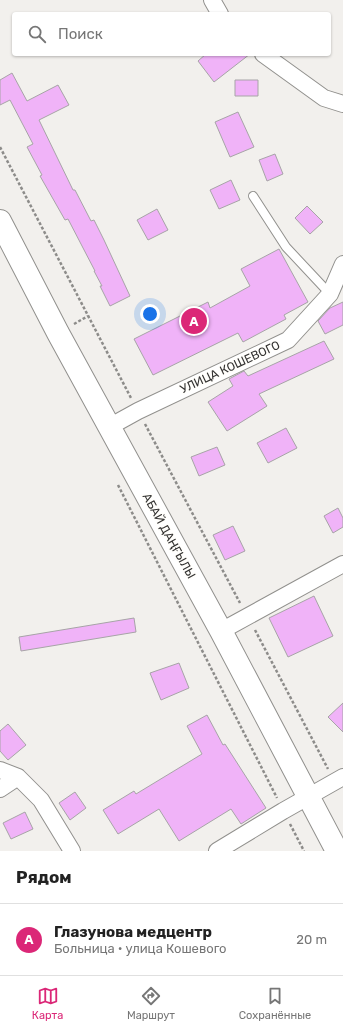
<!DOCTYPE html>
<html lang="ru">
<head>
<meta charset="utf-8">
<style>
  body { margin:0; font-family:Rubik,sans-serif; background:#f2f2f2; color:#222 }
  .you { position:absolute; left:150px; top:314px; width:14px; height:14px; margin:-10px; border:3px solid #fff; border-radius:50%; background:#1a73e8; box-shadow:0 0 0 6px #1a73e833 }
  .badge { display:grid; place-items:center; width:26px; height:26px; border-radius:50%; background:#db2777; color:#fff; font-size:13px; font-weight:700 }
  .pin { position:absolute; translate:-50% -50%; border:2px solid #fff; box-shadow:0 1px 4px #0006 }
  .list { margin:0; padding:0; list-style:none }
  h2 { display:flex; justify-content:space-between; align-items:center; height:52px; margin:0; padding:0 16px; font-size:17px }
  h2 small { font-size:13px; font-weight:400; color:#767676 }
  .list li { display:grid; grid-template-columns:26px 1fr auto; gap:12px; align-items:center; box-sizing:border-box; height:72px; padding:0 16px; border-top:1px solid #e0e0e0 }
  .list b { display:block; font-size:15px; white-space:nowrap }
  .list p { margin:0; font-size:13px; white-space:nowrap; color:#767676 }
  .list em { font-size:13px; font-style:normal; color:#767676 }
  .icon { flex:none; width:22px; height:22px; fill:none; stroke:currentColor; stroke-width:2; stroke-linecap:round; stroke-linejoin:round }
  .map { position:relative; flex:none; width:343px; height:851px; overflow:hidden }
  .search { position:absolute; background:#fff; box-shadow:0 1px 3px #0004; left:12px; right:12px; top:12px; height:44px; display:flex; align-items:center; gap:10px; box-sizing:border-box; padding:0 14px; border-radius:4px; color:#767676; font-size:15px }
  .sheet { height:124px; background:#fff }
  nav { display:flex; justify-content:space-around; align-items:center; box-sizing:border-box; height:56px; border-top:1px solid #e0e0e0; background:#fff; font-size:11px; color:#767676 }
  nav a { display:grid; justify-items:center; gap:2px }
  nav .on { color:#db2777 }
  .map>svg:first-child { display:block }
</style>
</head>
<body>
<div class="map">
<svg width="343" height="851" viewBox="0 0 343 851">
  <rect width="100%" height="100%" fill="#f2f0ed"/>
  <path fill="#f0b3f8" stroke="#a7a4a7" d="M 206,54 L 250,54 L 214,82 L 198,61 Z
    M 12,73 L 27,101 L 58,85 L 69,105 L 39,120 L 73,190 L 75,190 L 91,221 L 94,220 L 104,240 L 130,296 L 110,306 L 100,286 L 102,286 L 94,271 L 95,271 L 68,219 L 65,220 L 40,176 L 42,175 L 27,147 L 33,144 L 10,100 L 0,105 L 0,80 Z
    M 235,80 L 258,80 L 258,96 L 235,96 Z
    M 238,112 L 254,147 L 230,157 L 215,122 Z
    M 275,154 L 283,174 L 267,181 L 259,160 Z
    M 231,180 L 240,200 L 219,209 L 210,190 Z
    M 307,206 L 323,222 L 310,234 L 295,218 Z
    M 157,209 L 168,230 L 148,240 L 137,220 Z
    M 279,249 L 308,302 L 284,315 L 286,319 L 243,342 L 238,333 L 153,375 L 134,339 L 208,302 L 210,308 L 250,286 L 241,269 Z
    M 343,302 L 343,325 L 325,334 L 318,321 L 330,308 Z
    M 324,341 L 334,359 L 259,394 L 267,406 L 227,431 L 208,402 L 233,386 L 229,379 L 244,371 L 248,376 Z
    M 286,428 L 297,448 L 268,463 L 257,443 Z
    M 217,447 L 225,465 L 199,476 L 191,457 Z
    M 338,508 L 343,518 L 343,527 L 333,533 L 324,516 Z
    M 233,526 L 245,551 L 225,560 L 213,535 Z
    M 314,596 L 333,636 L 288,657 L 269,618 Z
    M 134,618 L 136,632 L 21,651 L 19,637 Z
    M 179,663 L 189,688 L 161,700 L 150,673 Z
    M 343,703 L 343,732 L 328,717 Z
    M 207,715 L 223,745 L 225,744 L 266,808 L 241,824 L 231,809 L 179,841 L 159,809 L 118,834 L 103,810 L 134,791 L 136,794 L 202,754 L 187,726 Z
    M 8,724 L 26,745 L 8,760 L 0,751 L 0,731 Z
    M 75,792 L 86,808 L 70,820 L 59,803 Z
    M 25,812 L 33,829 L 11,839 L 3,823 Z"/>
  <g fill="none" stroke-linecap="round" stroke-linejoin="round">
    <defs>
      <path id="lane" d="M 253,196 L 286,247 L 330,294"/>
      <path id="street" d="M 212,0 L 220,14
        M 263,54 L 324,98 L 343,104
        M 109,427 L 138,411 L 288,340 L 330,294 L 343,264
        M 221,631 L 343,564
        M 0,770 L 18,777 L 41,800 L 72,851
        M 0,789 L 18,777
        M 217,851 L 283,811 L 343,777"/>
      <path id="primary" d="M 0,221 L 58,333 L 221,631 L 337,851"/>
    </defs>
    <use href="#lane" stroke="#91908d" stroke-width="10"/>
    <use href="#street" stroke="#91908d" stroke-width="18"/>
    <use href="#primary" stroke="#91908d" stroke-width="24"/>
    <path stroke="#8d8c8a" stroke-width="2.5" stroke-dasharray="3 2" stroke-linecap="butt" d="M 0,147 L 131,398
      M 74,324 L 88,316
      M 145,424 L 240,603
      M 118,485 L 277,798
      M 255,630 L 328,769
      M 290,824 L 304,851"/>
    <use href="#lane" stroke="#fff" stroke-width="8"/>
    <use href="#street" stroke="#fff" stroke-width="16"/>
    <use href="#primary" stroke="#fff" stroke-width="22"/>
  </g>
  <g text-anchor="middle" stroke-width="3" stroke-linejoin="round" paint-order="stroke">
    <g font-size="12" fill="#343332" stroke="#fffefb">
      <text transform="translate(230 367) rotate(-25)" y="4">УЛИЦА КОШЕВОГО</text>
      <text transform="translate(169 536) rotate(61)" y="4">АБАЙ ДАҢҒЫЛЫ</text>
    </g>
  </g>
</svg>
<div class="you"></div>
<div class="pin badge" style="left:194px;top:321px">A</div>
<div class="search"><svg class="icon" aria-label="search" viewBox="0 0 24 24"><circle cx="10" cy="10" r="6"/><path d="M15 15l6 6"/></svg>Поиск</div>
</div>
<section class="sheet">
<h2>Рядом<small></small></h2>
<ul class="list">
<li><span class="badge">A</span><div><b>Глазунова медцентр</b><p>Больница · улица Кошевого</p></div><em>20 m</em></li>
</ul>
</section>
<nav>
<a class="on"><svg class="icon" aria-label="map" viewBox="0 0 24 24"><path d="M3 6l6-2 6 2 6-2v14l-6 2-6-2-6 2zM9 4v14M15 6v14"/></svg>Карта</a>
<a><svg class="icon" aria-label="directions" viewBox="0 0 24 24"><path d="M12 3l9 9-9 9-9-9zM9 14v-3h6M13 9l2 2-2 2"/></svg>Маршрут</a>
<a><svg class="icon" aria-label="saved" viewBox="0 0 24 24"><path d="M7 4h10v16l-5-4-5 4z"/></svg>Сохранённые</a>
</nav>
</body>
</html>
